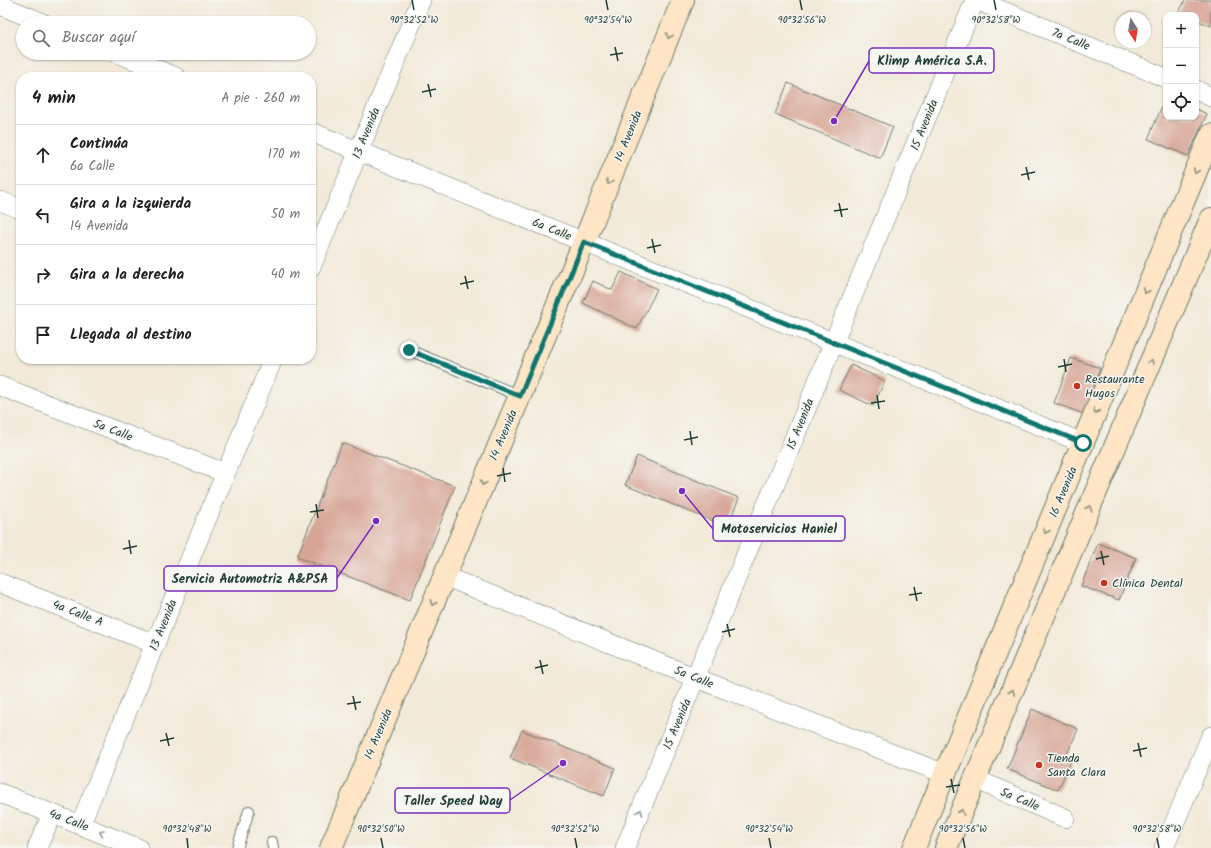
<!DOCTYPE html>
<html lang="es">
<head>
<meta charset="utf-8">
<style>
  body { margin:0; font-family:Kalam,sans-serif; background:#f6f6f6; color:#222 }
  .controls { position:absolute; right:12px; top:12px; display:grid; overflow:hidden; border-radius:8px; box-shadow:0 1px 3px #0004 }
  .controls button { width:36px; height:36px; display:grid; place-items:center; padding:0; border:0; border-bottom:1px solid #e0e0e0; background:#fff; color:#222; font:20px sans-serif }
  .compass { position:absolute; left:1115px; top:12px; width:36px; height:36px; border-radius:50%; background:#fff; box-shadow:0 1px 3px #0004; rotate:169deg }
  .stop { position:absolute; width:12px; height:12px; margin:-9px; border:3px solid #0f766e; border-radius:50%; background:#fff }
  .stop.end { background:#0f766e; border-color:#fff; box-shadow:0 1px 4px #0008 }
  .list { margin:0; padding:0; list-style:none }
  h2 { display:flex; justify-content:space-between; align-items:center; height:52px; margin:0; padding:0 16px; font-size:17px }
  h2 small { font-size:13px; font-weight:400; color:#767676 }
  .list li { display:grid; grid-template-columns:26px 1fr auto; gap:12px; align-items:center; box-sizing:border-box; height:60px; padding:0 16px; border-top:1px solid #e0e0e0 }
  .list b { display:block; font-size:15px; white-space:nowrap }
  .list p { margin:0; font-size:13px; white-space:nowrap; color:#767676 }
  .list em { font-size:13px; font-style:normal; color:#767676 }
  .icon { flex:none; width:22px; height:22px; fill:none; stroke:currentColor; stroke-width:2; stroke-linecap:round; stroke-linejoin:round }
  .map { position:relative; flex:none; width:1211px; height:848px; overflow:hidden }
  .search { position:absolute; background:#fff; box-shadow:0 1px 3px #0004; left:16px; top:16px; width:300px; height:44px; display:flex; align-items:center; gap:10px; box-sizing:border-box; padding:0 14px; border-radius:22px; color:#767676; font-size:15px }
  .panel { position:absolute; background:#fff; box-shadow:0 1px 3px #0004; left:16px; top:72px; width:300px; height:292px; border-radius:16px }
  .map>svg:first-child { display:block }
</style>
</head>
<body>
<div class="map">
<svg width="1211" height="848" viewBox="0 0 1211 848">
  <rect width="100%" height="100%" fill="#f6f6f2"/>
  <filter id="ink" filterUnits="userSpaceOnUse"><feTurbulence type="fractalNoise" baseFrequency=".025" numOctaves="2"/><feDisplacementMap in="SourceGraphic" scale="8" xChannelSelector="R" yChannelSelector="G"/><feConvolveMatrix kernelMatrix="1 2 1 2 8 2 1 2 1" color-interpolation-filters="sRGB"/></filter>
  <filter id="wash" filterUnits="userSpaceOnUse"><feTurbulence type="fractalNoise" baseFrequency=".012" numOctaves="4" result="noise"/><feDisplacementMap in="SourceGraphic" scale="16" xChannelSelector="R" yChannelSelector="G"/><feGaussianBlur stdDeviation="0.9" result="paint"/><feColorMatrix in="noise" values="0 0 0 0 0 0 0 0 0 0 0 0 0 0 0 0 0 1.4 0 .05"/><feComposite in="paint" operator="in"/></filter>
  <g filter="url(#wash)">
    <rect width="100%" height="100%" fill="#f2ead8"/>
    <g id="blocks">
      <path fill="#d7a494" d="M 1185,0 L 1211,0 L 1211,26 L 1196,20 L 1196,15 L 1184,15 L 1179,13 Z
        M 788,83 L 893,127 L 880,158 L 775,114 Z
        M 1166,97 L 1166,117 L 1196,117 L 1196,109 L 1207,114 L 1188,156 L 1148,139 Z
        M 621,272 L 657,289 L 637,329 L 583,303 L 593,281 L 612,290 Z
        M 1071,358 L 1100,368 L 1084,414 L 1054,403 Z
        M 851,365 L 885,381 L 873,406 L 839,390 Z
        M 342,443 L 455,486 L 410,600 L 297,557 Z
        M 637,456 L 739,498 L 727,527 L 625,485 Z
        M 1098,543 L 1136,558 L 1119,600 L 1081,586 Z
        M 1032,709 L 1078,729 L 1065,759 L 1071,761 L 1058,790 L 1007,769 Z
        M 522,730 L 615,768 L 604,796 L 510,758 Z"/>
    </g>
  </g>
  <g filter="url(#ink)">
    <use href="#blocks" fill-opacity="0" stroke="#697a6d" stroke-width="1"/>
    <g fill="none" stroke-linecap="round" stroke-linejoin="round">
      <defs>
        <path id="lane" d="M 409,350 L 520,396
          M 272,842 L 273,848
          M 237,848 L 249,811"/>
        <path id="street" d="M 976,0 L 1166,78
          M 0,5 L 43,23
          M 117,53 L 176,77
          M 1196,90 L 1211,97
          M 311,132 L 1083,443
          M 0,201 L 21,209
          M 311,267 L 421,0
          M 0,386 L 225,473
          M 444,576 L 696,678 L 945,774
          M 0,583 L 155,644
          M 975,779 L 1065,818
          M 0,793 L 138,848
          M 80,825 L 273,359
          M 37,848 L 52,814
          M 625,848 L 975,0
          M 1164,848 L 1211,736"/>
        <path id="secondary" d="M 331,848 L 584,242 L 683,0
          M 914,848 L 1211,135
          M 946,848 L 1211,219"/>
      </defs>
      <use href="#lane" stroke="#697a6d" stroke-width="12"/>
      <use href="#street" stroke="#697a6d" stroke-width="20"/>
      <use href="#secondary" stroke="#697a6d" stroke-width="24"/>
      <use href="#lane" stroke="#fff" stroke-width="10"/>
      <use href="#street" stroke="#fff" stroke-width="19"/>
      <use href="#secondary" stroke="#fde5c5" stroke-width="22"/>
    </g>
    <defs><path id="oneway-chevron" d="M-2-3.5L2.5 0L-2 3.5" fill="none" stroke-width="1.6" stroke-linecap="round" stroke-linejoin="round"/></defs>
    <g stroke="#8e917c">
      <use href="#oneway-chevron" transform="translate(669 36) rotate(112)"/>
      <use href="#oneway-chevron" transform="translate(1196 171) rotate(113)"/>
      <use href="#oneway-chevron" transform="translate(609 182) rotate(112)"/>
      <use href="#oneway-chevron" transform="translate(1146 291) rotate(113)"/>
      <use href="#oneway-chevron" transform="translate(1151 362) rotate(-67)"/>
      <use href="#oneway-chevron" transform="translate(1096 411) rotate(113)"/>
      <use href="#oneway-chevron" transform="translate(483 483) rotate(113)"/>
      <use href="#oneway-chevron" transform="translate(1089 508) rotate(-67)"/>
      <use href="#oneway-chevron" transform="translate(1046 531) rotate(113)"/>
      <use href="#oneway-chevron" transform="translate(433 603) rotate(113)"/>
      <use href="#oneway-chevron" transform="translate(1012 692) rotate(-67)"/>
      <use href="#oneway-chevron" transform="translate(961 812) rotate(-67)"/>
    </g>
    <g stroke="#8f9e9a">
      <use href="#oneway-chevron" transform="translate(640 812) rotate(-67)"/>
      <use href="#oneway-chevron" transform="translate(102 833) rotate(-158)"/>
    </g>
  </g>
  <g fill="none" stroke-linecap="round" stroke-linejoin="round" filter="url(#ink)">
    <path stroke="#0f766e" stroke-width="5" d="M 409,350 L 520,396 L 584,242 L 1083,443"/>
  </g>
  <path fill="none" stroke="#1f3d34" stroke-width="1.5" d="M 412,0 L 414,10M 606,0 L 608,10M 800,0 L 802,10M 994,0 L 996,10M 615,47 L 618,61M 610,55 L 623,53M 428,84 L 431,97M 422,92 L 436,89M 1026,167 L 1029,180M 1021,175 L 1035,172M 839,203 L 842,217M 834,211 L 848,209M 652,239 L 655,253M 647,248 L 661,245M 465,276 L 468,289M 460,284 L 474,281M 1064,359 L 1066,372M 1058,367 L 1072,364M 877,395 L 879,409M 871,403 L 885,401M 690,431 L 692,445M 684,440 L 698,437M 503,468 L 505,482M 497,476 L 511,473M 316,504 L 318,518M 310,512 L 324,510M 129,540 L 131,554M 123,549 L 137,546M 1101,551 L 1104,565M 1096,559 L 1109,556M 914,587 L 917,601M 909,595 L 922,593M 727,624 L 730,637M 722,632 L 735,629M 540,660 L 543,674M 535,668 L 548,665M 353,696 L 356,710M 347,704 L 361,702M 166,733 L 169,746M 160,741 L 174,738M 1138,743 L 1141,757M 1133,751 L 1147,748M 951,779 L 954,793M 946,787 L 960,785M 187,838 L 188,848M 381,838 L 383,848M 575,838 L 577,848M 769,838 L 771,848M 963,838 L 965,848M 1157,838 L 1159,848"/>
  <g fill="#c8321e" stroke="#f6f6f2" stroke-width="1.5">
    <circle cx="1077" cy="386" r="4"/>
    <circle cx="1104" cy="583" r="4"/>
    <circle cx="1039" cy="765" r="4"/>
  </g>
  <g text-anchor="middle" stroke-width="3" stroke-linejoin="round" paint-order="stroke">
    <g font-size="12" fill="#1f3d34" stroke="#f6f6f2">
      <text transform="translate(1071 39) rotate(22)" y="4">7a Calle</text>
      <text transform="translate(924 125) rotate(-68)" y="4">15 Avenida</text>
      <text transform="translate(366 133) rotate(-68)" y="4">13 Avenida</text>
      <text transform="translate(628 136) rotate(-68)" y="4">14 Avenida</text>
      <text transform="translate(552 229) rotate(22)" y="4">6a Calle</text>
      <text transform="translate(800 424) rotate(-68)" y="4">15 Avenida</text>
      <text transform="translate(113 430) rotate(21)" y="4">5a Calle</text>
      <text transform="translate(503 435) rotate(-67)" y="4">14 Avenida</text>
      <text transform="translate(1063 492) rotate(-67)" y="4">16 Avenida</text>
      <text transform="translate(78 613) rotate(21)" y="4">4a Calle A</text>
      <text transform="translate(163 625) rotate(-68)" y="4">13 Avenida</text>
      <text transform="translate(694 677) rotate(22)" y="4">5a Calle</text>
      <text transform="translate(677 724) rotate(-67)" y="4">15 Avenida</text>
      <text transform="translate(378 734) rotate(-67)" y="4">14 Avenida</text>
      <text transform="translate(1020 799) rotate(23)" y="4">5a Calle</text>
      <text transform="translate(69 820) rotate(21)" y="4">4a Calle</text>
    </g>
    <g font-size="12" fill="#1f3d34" stroke="#f6f6f2" text-anchor="start">
      <text x="1085" y="383">Restaurante<tspan x="1085" dy="14">Hugos</tspan></text>
      <text x="1112" y="587">Clínica Dental</text>
      <text x="1047" y="762">Tienda<tspan x="1047" dy="14">Santa Clara</tspan></text>
    </g>
  </g>
  <g font-size="10" text-anchor="middle" fill="#1f3d34" stroke="#f6f6f2" stroke-width="3" stroke-linejoin="round" paint-order="stroke">
    <text x="414" y="23">90°32'52"W</text>
    <text x="608" y="23">90°32'54"W</text>
    <text x="802" y="23">90°32'56"W</text>
    <text x="996" y="23">90°32'58"W</text>
    <text x="187" y="832">90°32'48"W</text>
    <text x="381" y="832">90°32'50"W</text>
    <text x="575" y="832">90°32'52"W</text>
    <text x="769" y="832">90°32'54"W</text>
    <text x="963" y="832">90°32'56"W</text>
    <text x="1157" y="832">90°32'58"W</text>
  </g>
  <path fill="none" stroke="#7b2cbf" stroke-width="1.5" d="M834 121L869 61M682 491L713 529M376 521L337 578M563 763L510 800"/>
  <g fill="#7b2cbf" stroke="#f6f6f2" stroke-width="1.5">
    <circle cx="834" cy="121" r="4"/>
    <circle cx="682" cy="491" r="4"/>
    <circle cx="376" cy="521" r="4"/>
    <circle cx="563" cy="763" r="4"/>
  </g>
  <g fill="#f6f6f2" stroke="#7b2cbf" stroke-width="1.5">
    <rect x="869" y="48" width="125" height="25" rx="4"/>
    <rect x="713" y="516" width="132" height="25" rx="4"/>
    <rect x="164" y="566" width="173" height="25" rx="4"/>
    <rect x="395" y="788" width="115" height="25" rx="4"/>
  </g>
  <g font-size="13" text-anchor="middle" font-weight="bold" fill="#1f3d34">
    <text x="932" y="65">Klimp América S.A.</text>
    <text x="779" y="533">Motoservicios Haniel</text>
    <text x="250" y="583">Servicio Automotriz A&amp;PSA</text>
    <text x="453" y="805">Taller Speed Way</text>
  </g>
</svg>
<div class="controls">
<button>+</button>
<button>−</button>
<button><svg class="icon" aria-label="locate" viewBox="0 0 24 24"><circle cx="12" cy="12" r="6"/><path d="M12 2v4M12 18v4M2 12h4M18 12h4"/></svg></button>
</div>
<svg class="compass" viewBox="-18 -18 36 36"><path d="M0-13l5 13h-10z" fill="#e53935"/><path d="M0 13l5-13h-10z" fill="#767676"/></svg>
<div class="stop" style="left:1083px;top:443px"></div>
<div class="stop end" style="left:409px;top:350px"></div>
<div class="search"><svg class="icon" aria-label="search" viewBox="0 0 24 24"><circle cx="10" cy="10" r="6"/><path d="M15 15l6 6"/></svg>Buscar aquí</div>
<section class="panel">
<h2>4 min<small>A pie · 260 m</small></h2>
<ul class="list">
<li><svg class="icon" aria-label="ahead" viewBox="0 0 24 24"><path d="M12 20V5M6 11l6-6 6 6"/></svg><div><b>Continúa</b><p>6a Calle</p></div><em>170 m</em></li>
<li><svg class="icon" aria-label="left" viewBox="0 0 24 24"><path d="M17 20v-9H6M10 6l-5 5 5 5"/></svg><div><b>Gira a la izquierda</b><p>14 Avenida</p></div><em>50 m</em></li>
<li><svg class="icon" aria-label="right" viewBox="0 0 24 24"><path d="M7 20v-9h11M14 6l5 5-5 5"/></svg><div><b>Gira a la derecha</b></div><em>40 m</em></li>
<li><svg class="icon" aria-label="arrive" viewBox="0 0 24 24"><path d="M6 21V4h12l-3 4 3 4H6"/></svg><div><b>Llegada al destino</b></div></li>
</ul>
</section>
</div>
</body>
</html>
